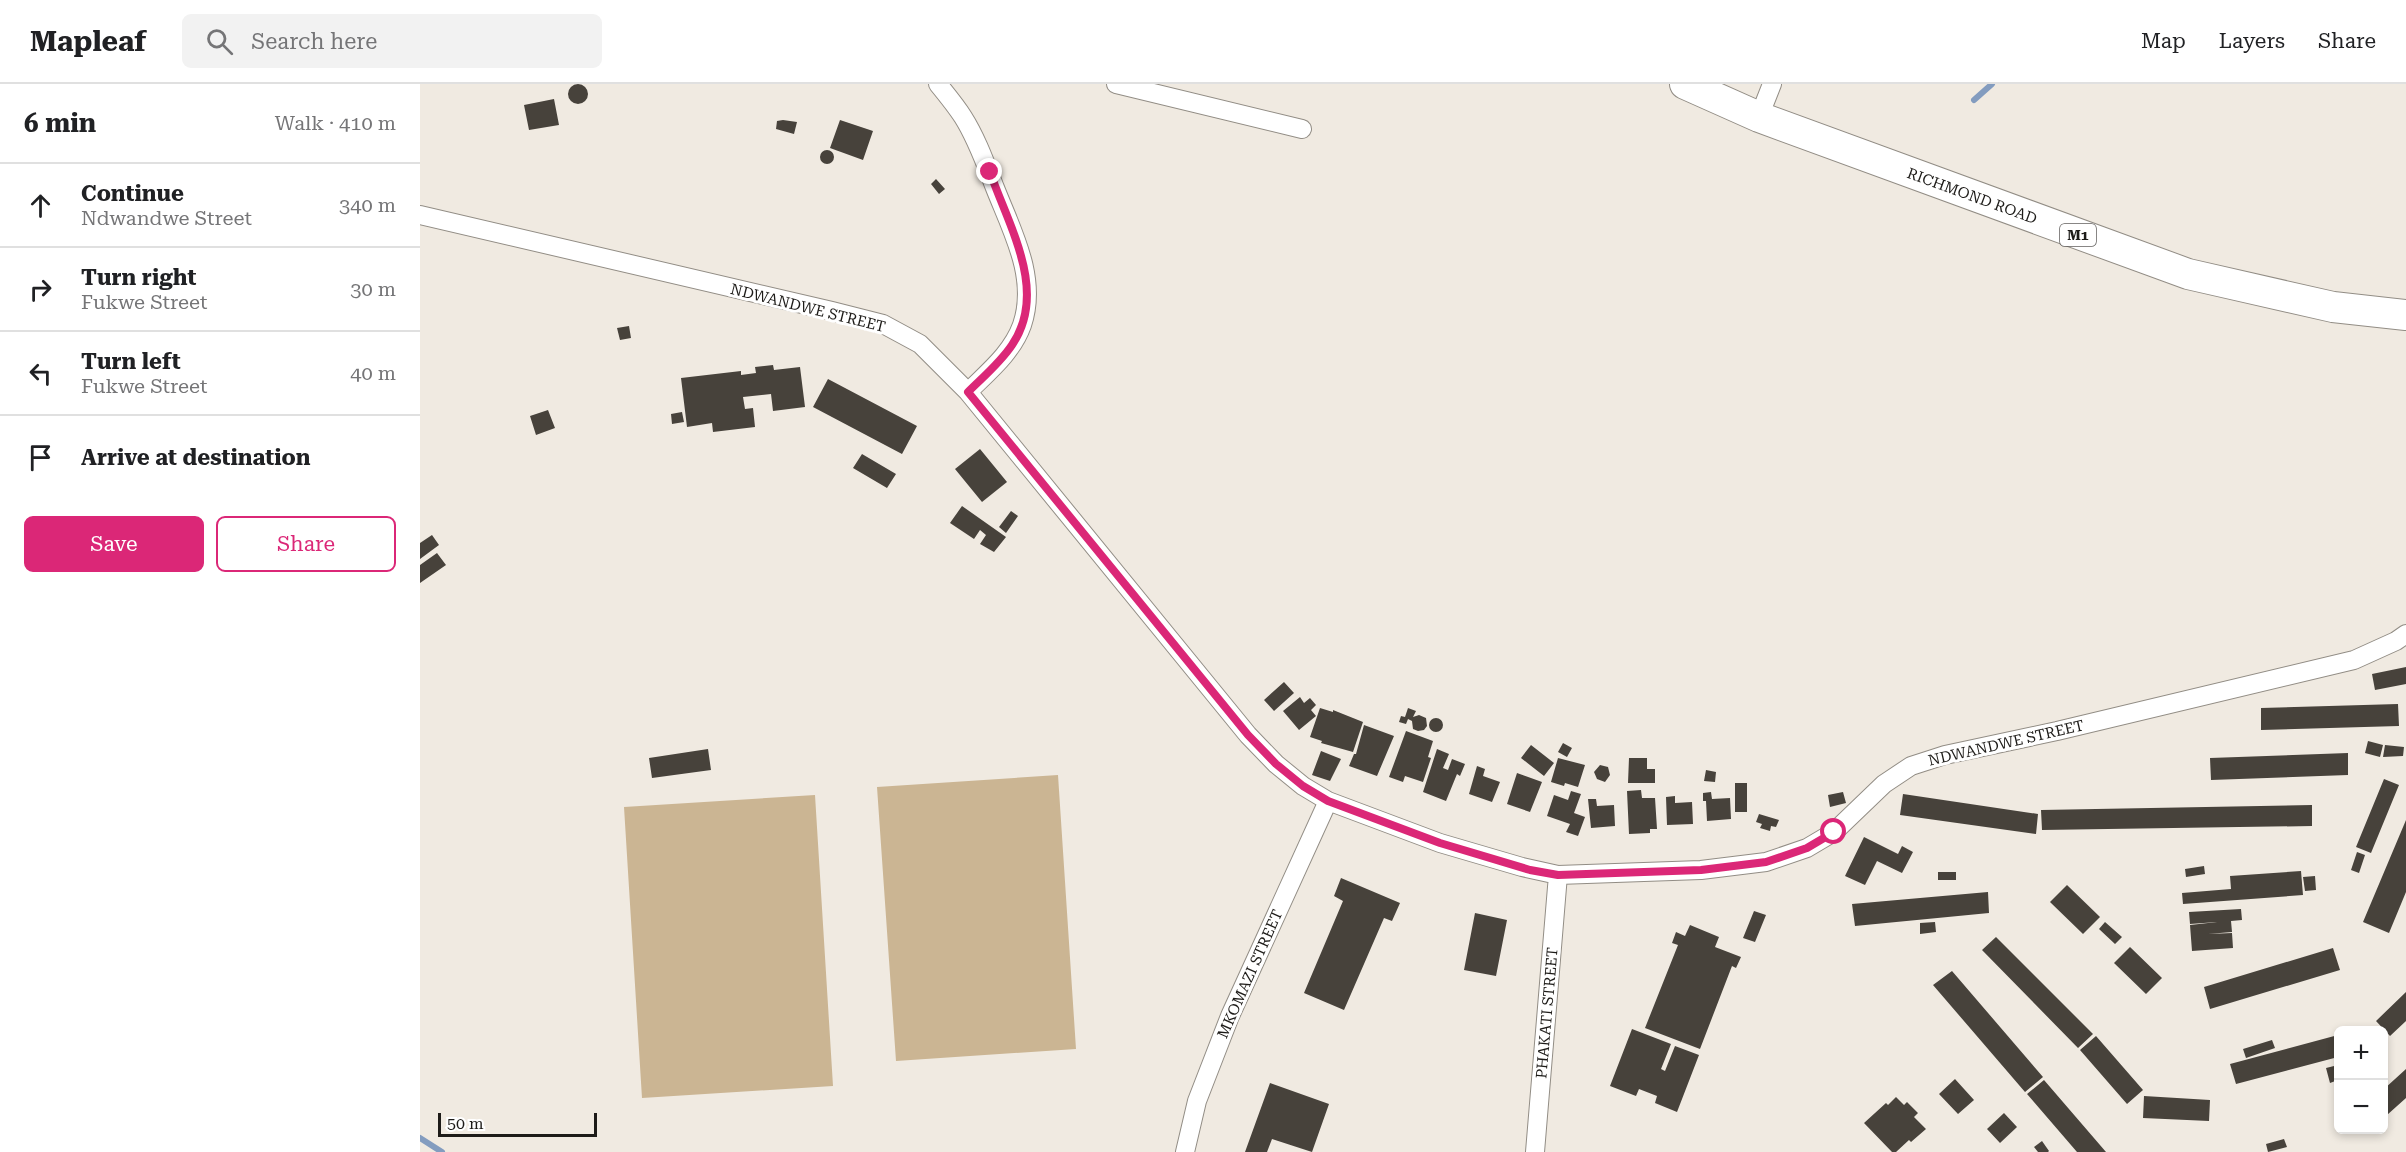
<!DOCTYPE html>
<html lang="en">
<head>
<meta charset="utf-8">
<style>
  body { margin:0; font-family:"Roboto Serif",serif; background:#f2f2f2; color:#202124 }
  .controls { position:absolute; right:18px; bottom:18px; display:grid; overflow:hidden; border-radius:9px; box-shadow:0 3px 9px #0003 }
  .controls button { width:54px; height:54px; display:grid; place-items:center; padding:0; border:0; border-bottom:2px solid #e0e0e0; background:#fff; color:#202124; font:30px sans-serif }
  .scale { position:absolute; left:18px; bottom:15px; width:159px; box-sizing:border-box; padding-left:6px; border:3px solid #1d1b18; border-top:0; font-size:16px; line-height:21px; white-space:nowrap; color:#1d1b18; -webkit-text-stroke:4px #fff; paint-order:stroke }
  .stop { position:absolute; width:18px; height:18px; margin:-14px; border:4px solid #db2777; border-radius:50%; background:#fff }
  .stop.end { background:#db2777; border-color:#fff; box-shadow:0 2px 6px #0008 }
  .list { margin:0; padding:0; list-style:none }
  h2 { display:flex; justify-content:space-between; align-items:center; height:78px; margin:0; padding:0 24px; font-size:26px }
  h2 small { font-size:20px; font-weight:400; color:#757577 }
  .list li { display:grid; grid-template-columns:39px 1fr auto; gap:18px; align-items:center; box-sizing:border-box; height:84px; padding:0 24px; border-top:2px solid #e0e0e0 }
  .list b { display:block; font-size:22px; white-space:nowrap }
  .list p { margin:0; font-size:20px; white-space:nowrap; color:#757577 }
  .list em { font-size:20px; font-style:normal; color:#757577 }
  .actions { display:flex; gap:12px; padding:18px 24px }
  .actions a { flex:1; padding:14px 0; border:2px solid #db2777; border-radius:9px; text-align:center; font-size:21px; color:#db2777 }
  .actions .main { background:#db2777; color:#fff }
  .icon { flex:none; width:33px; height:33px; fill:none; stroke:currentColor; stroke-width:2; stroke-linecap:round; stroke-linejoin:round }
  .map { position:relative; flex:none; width:1986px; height:1068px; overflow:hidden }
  header { display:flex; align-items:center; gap:36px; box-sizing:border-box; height:84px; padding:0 30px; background:#fff; border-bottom:2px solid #e0e0e0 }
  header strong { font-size:28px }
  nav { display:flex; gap:33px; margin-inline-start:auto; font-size:21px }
  .search { width:420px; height:54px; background:#f2f2f2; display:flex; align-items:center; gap:15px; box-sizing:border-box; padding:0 21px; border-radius:9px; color:#757577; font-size:22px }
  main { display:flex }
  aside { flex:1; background:#fff }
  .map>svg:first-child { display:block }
</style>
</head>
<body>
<header>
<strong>Mapleaf</strong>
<div class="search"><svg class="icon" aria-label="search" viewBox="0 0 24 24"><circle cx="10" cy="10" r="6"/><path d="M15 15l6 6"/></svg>Search here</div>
<nav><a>Map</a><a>Layers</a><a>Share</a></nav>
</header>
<main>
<aside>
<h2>6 min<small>Walk · 410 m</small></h2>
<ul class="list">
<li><svg class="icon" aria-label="ahead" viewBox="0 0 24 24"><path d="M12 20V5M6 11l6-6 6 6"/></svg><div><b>Continue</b><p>Ndwandwe Street</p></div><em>340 m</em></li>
<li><svg class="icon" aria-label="right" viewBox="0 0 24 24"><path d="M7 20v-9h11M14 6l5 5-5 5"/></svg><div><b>Turn right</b><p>Fukwe Street</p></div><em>30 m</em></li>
<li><svg class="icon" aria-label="left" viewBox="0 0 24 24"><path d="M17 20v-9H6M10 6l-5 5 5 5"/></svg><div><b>Turn left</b><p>Fukwe Street</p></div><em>40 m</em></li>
<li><svg class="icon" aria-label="arrive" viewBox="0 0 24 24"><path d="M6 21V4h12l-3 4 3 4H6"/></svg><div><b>Arrive at destination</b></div></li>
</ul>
<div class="actions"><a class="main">Save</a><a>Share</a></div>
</aside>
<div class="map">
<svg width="1986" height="1068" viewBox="0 0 1986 1068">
  <rect width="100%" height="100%" fill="#f0eae1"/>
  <path fill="#cbb593" d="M 638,691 L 656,965 L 476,977 L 457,703 Z
    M 395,711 L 413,1002 L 222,1014 L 204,723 Z"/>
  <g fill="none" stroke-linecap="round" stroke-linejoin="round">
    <path stroke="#839cbf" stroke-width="6" d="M 1554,16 L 1572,0
      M 0,1054 L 22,1068"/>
  </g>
  <path fill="#47423b" d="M148 10a10 10 0 1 1 20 0a10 10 0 1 1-20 0Z
    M 134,15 L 139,41 L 109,46 L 104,21 Z
    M 363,36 L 377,38 L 374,50 L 356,45 L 357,37 Z
    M 420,36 L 453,47 L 443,76 L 410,64 Z
    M400 73a7 7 0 1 1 14 0a7 7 0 1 1-14 0Z
    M 516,95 L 525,105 L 519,110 L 511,100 Z
    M 209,242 L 211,254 L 200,256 L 197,244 Z
    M 353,281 L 354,286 L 380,283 L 385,323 L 353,327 L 351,310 L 323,313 L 325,325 L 333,324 L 335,343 L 293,348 L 292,339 L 267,343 L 261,294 L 321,287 L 321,291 L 336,289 L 335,283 Z
    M 408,295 L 497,342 L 482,370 L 393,323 Z
    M 128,326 L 135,344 L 116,351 L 110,332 Z
    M 262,328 L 264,338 L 252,340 L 251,330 Z
    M 560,365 L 587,398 L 562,418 L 535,385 Z
    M 442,370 L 476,390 L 467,404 L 433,384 Z
    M 542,422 L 586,453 L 574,468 L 560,460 L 566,451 L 560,446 L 554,455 L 530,439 Z
    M 591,427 L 598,432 L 586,449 L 579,443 Z
    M 12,451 L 19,461 L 0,475 L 0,459 Z
    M 17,469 L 26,481 L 0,499 L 0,481 Z
    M 1986,583 L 1986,600 L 1955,606 L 1952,590 Z
    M 864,598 L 874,609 L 854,627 L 844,616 Z
    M 880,613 L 884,619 L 890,614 L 896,621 L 891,626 L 896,632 L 879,646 L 863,627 Z
    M 1978,620 L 1979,642 L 1841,646 L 1841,624 Z
    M 900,624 L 913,628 L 913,626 L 943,638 L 933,668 L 901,659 L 902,657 L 890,653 Z
    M 988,624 L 996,627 L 993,633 L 999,631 L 1006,634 L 1007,642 L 1004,646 L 998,647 L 993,645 L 992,637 L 988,635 L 986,640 L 979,638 L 981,632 L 985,633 Z
    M1009 641a7 7 0 1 1 14 0a7 7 0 1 1-14 0Z
    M 944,641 L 974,652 L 957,692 L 929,682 L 934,670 L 936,670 Z
    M 986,647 L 1013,657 L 1008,673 L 1011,674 L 1003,698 L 985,692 L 983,698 L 969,693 Z
    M 1948,657 L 1963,661 L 1960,673 L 1945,669 Z
    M 1143,659 L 1152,664 L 1147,673 L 1138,668 Z
    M 1111,661 L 1134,679 L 1124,692 L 1101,674 Z
    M 1965,661 L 1984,663 L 1983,672 L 1963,673 Z
    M 288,665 L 291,686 L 232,694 L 229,674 Z
    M 1017,665 L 1029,670 L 1023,684 L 1028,686 L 1032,675 L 1045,680 L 1040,692 L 1037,690 L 1026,717 L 1003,708 Z
    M 901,667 L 921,675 L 910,697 L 892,691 Z
    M 1928,669 L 1928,691 L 1791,696 L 1790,674 Z
    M 1138,674 L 1165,681 L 1158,703 L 1145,699 L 1144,702 L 1131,698 Z
    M 1209,674 L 1227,674 L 1227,685 L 1235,685 L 1235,699 L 1208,699 Z
    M 1180,681 L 1188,683 L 1190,691 L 1185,698 L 1177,695 L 1174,688 Z
    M 1057,682 L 1065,685 L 1063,692 L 1080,698 L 1072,718 L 1049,710 Z
    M 1286,686 L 1296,688 L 1295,698 L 1284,697 Z
    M 1097,689 L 1122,698 L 1110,728 L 1087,720 Z
    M 1964,695 L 1979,701 L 1951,769 L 1936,763 Z
    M 1315,699 L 1327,699 L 1327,728 L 1315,728 Z
    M 1221,706 L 1222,714 L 1235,714 L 1237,745 L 1230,745 L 1230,749 L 1209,750 L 1207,707 Z
    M 1151,707 L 1161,710 L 1154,729 L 1165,733 L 1158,752 L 1146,748 L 1150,740 L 1127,732 L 1134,711 L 1148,716 Z
    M 1291,708 L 1292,715 L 1310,714 L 1311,735 L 1287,737 L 1286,717 L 1283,717 L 1283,709 Z
    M 1423,708 L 1426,719 L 1410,723 L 1408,711 Z
    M 1483,710 L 1618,730 L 1616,750 L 1480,731 Z
    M 1255,712 L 1255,719 L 1272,718 L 1273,740 L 1247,741 L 1246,713 Z
    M 1168,715 L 1176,715 L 1177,722 L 1194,721 L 1195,742 L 1171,744 Z
    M 1892,721 L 1892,742 L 1622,746 L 1621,726 Z
    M 1339,730 L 1359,736 L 1356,743 L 1351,742 L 1350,747 L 1340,744 L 1342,740 L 1336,738 Z
    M 1986,736 L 1986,808 L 1969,849 L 1943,838 Z
    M 1444,753 L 1478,770 L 1482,762 L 1493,768 L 1482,789 L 1457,777 L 1445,801 L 1425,792 Z
    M 1937,768 L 1945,771 L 1939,789 L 1931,786 Z
    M 1784,782 L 1785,790 L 1766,793 L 1765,785 Z
    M 1881,787 L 1883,811 L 1763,820 L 1762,809 L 1811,805 L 1810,792 Z
    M 1518,788 L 1536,788 L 1536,796 L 1518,796 Z
    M 1895,792 L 1896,806 L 1885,807 L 1883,793 Z
    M 921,794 L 980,819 L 972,837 L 964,834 L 924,926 L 884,909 L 923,817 L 914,812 Z
    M 1647,801 L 1680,833 L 1663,850 L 1630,818 Z
    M 1568,808 L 1569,829 L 1435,842 L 1432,820 Z
    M 1821,825 L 1822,836 L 1811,837 L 1812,848 L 1788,850 L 1812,849 L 1813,864 L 1772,867 L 1770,841 L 1797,838 L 1770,840 L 1769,828 Z
    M 1334,827 L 1346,831 L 1335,858 L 1323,854 Z
    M 1055,829 L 1087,836 L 1076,892 L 1044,886 Z
    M 1515,838 L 1516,848 L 1500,850 L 1500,839 Z
    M 1685,838 L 1702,853 L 1695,860 L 1679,845 Z
    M 1270,841 L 1299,853 L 1295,863 L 1321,873 L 1316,884 L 1312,882 L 1280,965 L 1225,944 L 1258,861 L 1252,859 L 1256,848 L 1265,852 Z
    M 1576,853 L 1673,950 L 1658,964 L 1562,866 Z
    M 1710,863 L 1742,894 L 1726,910 L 1694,879 Z
    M 1913,864 L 1920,886 L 1790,925 L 1784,903 Z
    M 1532,887 L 1623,993 L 1605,1008 L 1513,901 Z
    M 1986,908 L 1986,937 L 1970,952 L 1956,937 Z
    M 1212,945 L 1251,960 L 1241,985 L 1245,987 L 1255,962 L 1279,971 L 1257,1028 L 1235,1019 L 1237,1012 L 1219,1005 L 1216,1012 L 1190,1002 Z
    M 1918,951 L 1918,973 L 1816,1000 L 1810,980 Z
    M 1676,952 L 1723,1006 L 1707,1020 L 1660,966 Z
    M 1852,956 L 1855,964 L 1826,974 L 1823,965 Z
    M 1918,981 L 1918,996 L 1910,999 L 1906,984 Z
    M 1986,985 L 1986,1014 L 1967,1031 L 1964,1027 L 1964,1005 Z
    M 1535,995 L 1554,1016 L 1538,1030 L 1519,1010 Z
    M 1624,996 L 1686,1068 L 1657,1068 L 1607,1010 Z
    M 850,999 L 909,1020 L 892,1068 L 852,1055 L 847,1068 L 825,1068 Z
    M 1724,1012 L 1790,1016 L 1789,1037 L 1723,1034 Z
    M 1476,1013 L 1484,1021 L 1487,1018 L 1498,1029 L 1494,1033 L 1506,1045 L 1491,1058 L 1489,1056 L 1476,1068 L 1472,1068 L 1444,1039 L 1466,1019 L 1468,1021 Z
    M 1584,1029 L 1597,1043 L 1580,1059 L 1567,1045 Z
    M 1864,1055 L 1867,1063 L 1848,1068 L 1846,1060 Z
    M 1622,1057 L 1629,1067 L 1628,1068 L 1618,1068 L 1614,1063 Z"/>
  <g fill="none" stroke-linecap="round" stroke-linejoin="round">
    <defs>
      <path id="minor" d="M 518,0 C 527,11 536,22 543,33 C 557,55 566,81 575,104 C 592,147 618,194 602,241 C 592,269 568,288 548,308
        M 696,0 L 882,45
        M 1339,33 L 1352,0
        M 0,131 L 412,227 L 463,240 L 500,260 L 548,308 L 828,651 L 856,680 L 883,702 L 908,717 L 1020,759 L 1102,783 L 1138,791 L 1281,786 L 1346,778 L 1387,764 L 1414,748 L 1464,700 L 1491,682 L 1525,671 L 1637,647 L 1934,576 L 1976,557 L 1986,550
        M 765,1068 L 777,1017 L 810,932 L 908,717
        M 1115,1068 L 1138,791"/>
      <path id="trunk" d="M 1265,0 L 1339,33 L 1768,190 L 1913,223 L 1986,231"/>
    </defs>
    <use href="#minor" stroke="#928d85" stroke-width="20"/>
    <use href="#trunk" stroke="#928d85" stroke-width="32"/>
    <use href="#minor" stroke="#fff" stroke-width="18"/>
    <use href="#trunk" stroke="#fff" stroke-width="30"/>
  </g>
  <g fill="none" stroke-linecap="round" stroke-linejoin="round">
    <path stroke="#db2777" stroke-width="8" d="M 570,88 C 588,141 629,207 592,261 C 580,279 563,293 548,308 L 828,651 L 856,680 L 883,702 L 908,717 L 1020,759 L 1110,786 L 1138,791 L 1281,786 L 1346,778 L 1387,764 L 1414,748"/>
  </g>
  <g text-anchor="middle" stroke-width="6" stroke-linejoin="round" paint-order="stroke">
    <rect fill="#fff" stroke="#615f5d" stroke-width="1.5" x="1640" y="140" width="36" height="22" rx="4.5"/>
    <g font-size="14" font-weight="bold" fill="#1d1b18">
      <text x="1658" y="156">M1</text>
    </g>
    <g font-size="15" fill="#1d1b18" stroke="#fff">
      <text transform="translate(1552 112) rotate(20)" y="5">RICHMOND ROAD</text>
      <text transform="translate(388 224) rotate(14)" y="5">NDWANDWE STREET</text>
      <text transform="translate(1586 659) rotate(-13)" y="5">NDWANDWE STREET</text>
      <text transform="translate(830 890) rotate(-66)" y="5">MKOMAZI STREET</text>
      <text transform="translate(1127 929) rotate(-85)" y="5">PHAKATI STREET</text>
    </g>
  </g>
</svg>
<div class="controls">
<button>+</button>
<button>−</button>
</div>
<div class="scale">50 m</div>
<div class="stop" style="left:1414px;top:748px"></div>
<div class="stop end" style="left:570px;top:88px"></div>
</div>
</main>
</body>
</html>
